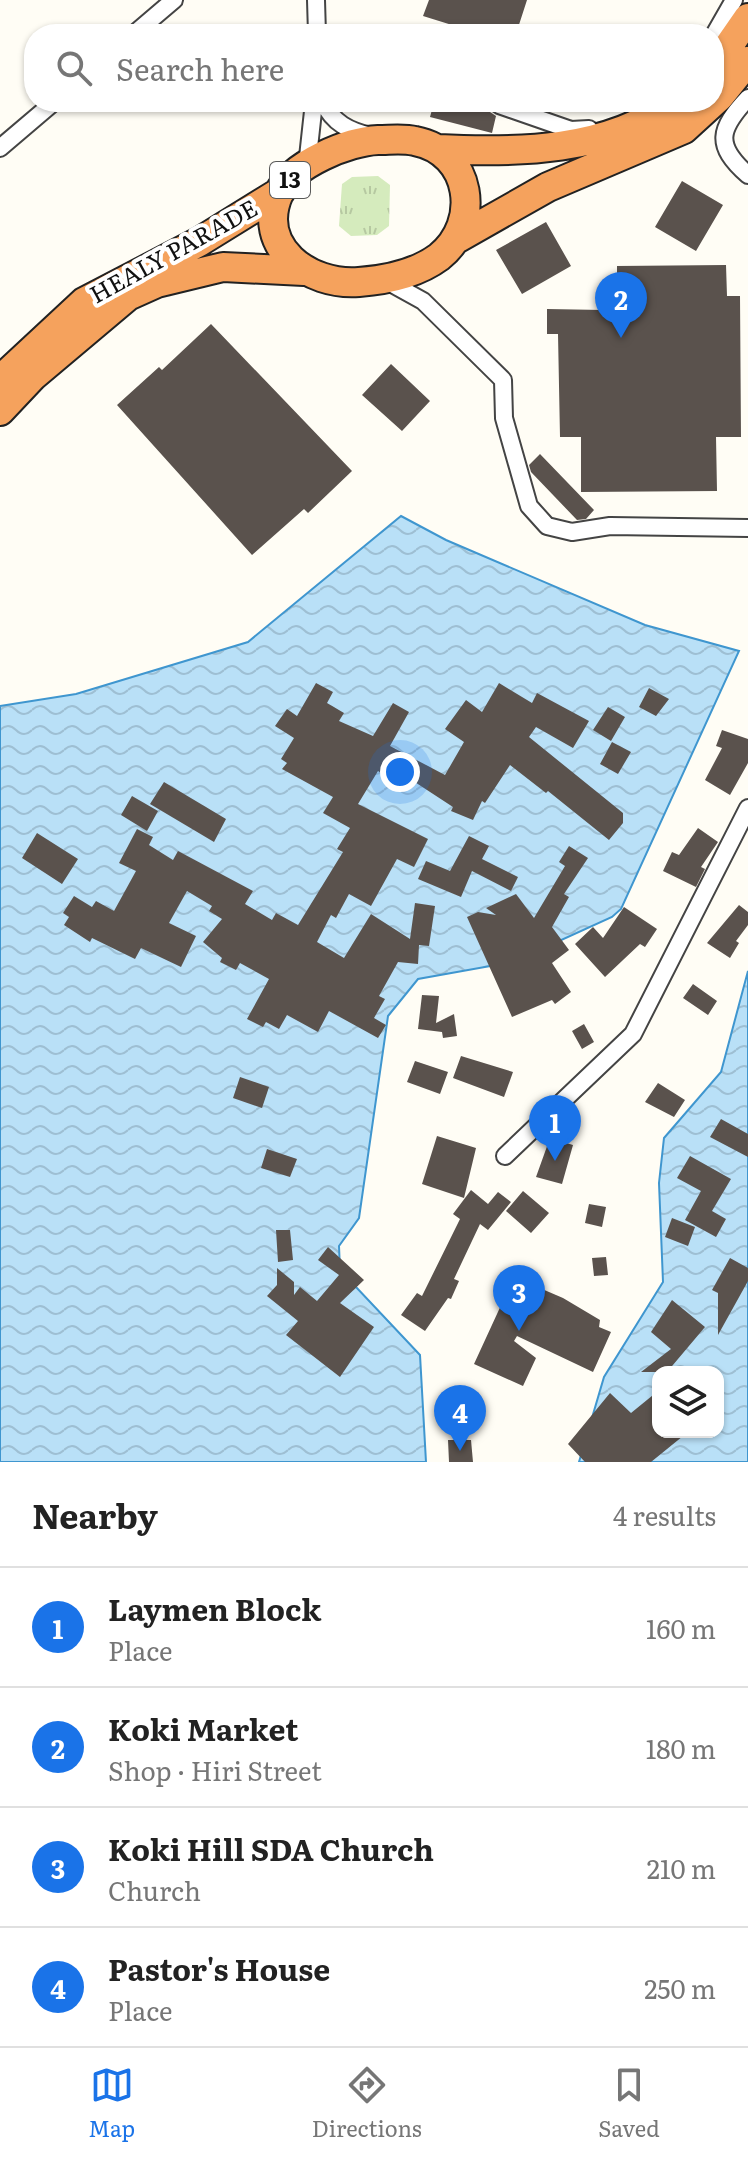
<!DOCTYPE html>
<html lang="en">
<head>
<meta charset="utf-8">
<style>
  body { margin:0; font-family:Literata,serif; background:#f2f2f2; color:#222 }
  .controls { position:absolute; right:24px; bottom:24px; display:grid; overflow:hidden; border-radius:16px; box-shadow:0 2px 6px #0004 }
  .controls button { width:72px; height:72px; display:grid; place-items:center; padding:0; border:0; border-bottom:2px solid #e0e0e0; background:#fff; color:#222; font:40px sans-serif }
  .you { position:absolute; left:400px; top:772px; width:28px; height:28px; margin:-20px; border:6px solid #fff; border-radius:50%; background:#1a73e8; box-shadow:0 0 0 12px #1a73e833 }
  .badge { display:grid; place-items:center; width:52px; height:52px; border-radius:50%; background:#1a73e8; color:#fff; font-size:26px; font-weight:700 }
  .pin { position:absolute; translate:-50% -66px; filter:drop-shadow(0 2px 4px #0008) }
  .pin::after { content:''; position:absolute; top:42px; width:28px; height:24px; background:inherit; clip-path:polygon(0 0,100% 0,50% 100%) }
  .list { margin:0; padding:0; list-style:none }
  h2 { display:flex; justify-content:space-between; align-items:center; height:104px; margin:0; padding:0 32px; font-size:34px }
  h2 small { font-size:26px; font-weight:400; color:#767676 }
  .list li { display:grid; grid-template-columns:52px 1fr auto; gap:24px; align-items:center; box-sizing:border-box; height:120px; padding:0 32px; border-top:2px solid #e0e0e0 }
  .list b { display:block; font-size:30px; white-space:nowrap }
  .list p { margin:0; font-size:26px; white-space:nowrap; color:#767676 }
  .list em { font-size:26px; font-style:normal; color:#767676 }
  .icon { flex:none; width:44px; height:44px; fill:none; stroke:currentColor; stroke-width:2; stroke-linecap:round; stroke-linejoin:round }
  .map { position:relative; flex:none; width:748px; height:1462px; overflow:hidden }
  .search { position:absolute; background:#fff; box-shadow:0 2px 6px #0004; left:24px; right:24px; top:24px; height:88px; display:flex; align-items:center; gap:20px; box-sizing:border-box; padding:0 28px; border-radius:32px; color:#767676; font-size:30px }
  .sheet { height:584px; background:#fff }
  nav { display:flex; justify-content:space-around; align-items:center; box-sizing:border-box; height:112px; border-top:2px solid #e0e0e0; background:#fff; font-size:22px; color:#767676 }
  nav a { display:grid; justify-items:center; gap:4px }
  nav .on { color:#1a73e8 }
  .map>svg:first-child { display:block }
</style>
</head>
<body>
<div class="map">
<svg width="748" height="1462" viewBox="0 0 748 1462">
  <defs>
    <pattern id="grass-tufts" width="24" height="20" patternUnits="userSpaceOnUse" patternTransform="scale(2)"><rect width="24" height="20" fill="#d5ebbd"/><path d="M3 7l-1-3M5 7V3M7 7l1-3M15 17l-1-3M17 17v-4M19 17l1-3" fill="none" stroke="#b6c8a1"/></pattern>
    <pattern id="water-waves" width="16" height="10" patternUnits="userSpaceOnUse" patternTransform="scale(2)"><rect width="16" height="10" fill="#b9e0f7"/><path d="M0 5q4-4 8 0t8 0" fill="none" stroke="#9ebfd3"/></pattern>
  </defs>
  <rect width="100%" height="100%" fill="#fffdf5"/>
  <path fill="url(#grass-tufts)" d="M 378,176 L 390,185 L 389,226 L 377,235 L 351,236 L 339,226 L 342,184 L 352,177 Z"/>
  <path fill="url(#water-waves)" stroke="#3f96cf" stroke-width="2" fill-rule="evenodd" d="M 401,516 L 446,540 L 645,625 L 739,651 L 621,909 L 612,917 L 513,962 L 418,979 L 388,1016 L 359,1218 L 339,1246 L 340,1270 L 420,1355 L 426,1462 L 0,1462 L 0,706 L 76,694 L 248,642 Z
    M 748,971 L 748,1462 L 579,1462 L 604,1377 L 663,1282 L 659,1183 L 664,1138 L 721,1072 ZM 658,1372 L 718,1372 L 718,1432 L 658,1432 Z"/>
  <path fill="#5a524d" d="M 429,0 L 527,0 L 516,34 L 466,34 L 468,30 L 423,16 Z
    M 434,102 L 488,102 L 490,112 L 496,116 L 492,133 L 430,117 Z
    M 682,181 L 723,205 L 696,251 L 655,227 Z
    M 546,222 L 571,266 L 522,294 L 496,250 Z
    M 726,265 L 727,296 L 740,296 L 741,437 L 716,437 L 717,491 L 581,492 L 581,437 L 560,437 L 558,334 L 547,334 L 547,309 L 603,310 L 603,295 L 617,294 L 617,266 Z
    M 211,324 L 352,471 L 308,513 L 304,509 L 252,555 L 117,405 L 159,367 L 162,370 Z
    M 391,364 L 430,401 L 402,431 L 362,395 Z
    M 540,454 L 594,510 L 586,519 L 577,520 L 531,472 L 529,465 Z
    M 316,683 L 333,692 L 327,703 L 344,713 L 339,721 L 373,736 L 393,703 L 409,712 L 390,746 L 445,775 L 464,742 L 445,729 L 466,700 L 482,712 L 499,683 L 532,703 L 537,693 L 589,721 L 573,748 L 536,727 L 529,737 L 623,813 L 623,823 L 609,840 L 548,791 L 546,793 L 510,765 L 485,803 L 482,801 L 473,820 L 451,811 L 453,807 L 401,773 L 386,766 L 382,774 L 378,771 L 358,804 L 428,839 L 414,867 L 397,859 L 371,906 L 349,894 L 336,918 L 331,915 L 317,942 L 344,958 L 371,914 L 410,939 L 415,903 L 435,906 L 429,946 L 419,945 L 418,964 L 398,962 L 379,996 L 385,999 L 374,1018 L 386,1025 L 378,1038 L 329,1011 L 318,1032 L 287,1015 L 279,1029 L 266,1022 L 263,1027 L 247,1019 L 269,979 L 240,963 L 236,970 L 220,962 L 222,958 L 203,942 L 222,919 L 209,911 L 212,906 L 187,891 L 169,923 L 196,936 L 181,967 L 141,948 L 135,959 L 92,938 L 90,942 L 64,925 L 69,917 L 63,913 L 74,896 L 92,907 L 96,901 L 114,911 L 136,871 L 119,863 L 137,829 L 153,837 L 149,845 L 173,860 L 178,851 L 253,891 L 245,904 L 272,920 L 276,913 L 298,925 L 343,852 L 337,849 L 350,828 L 323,813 L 333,797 L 282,769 L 287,763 L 281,759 L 294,738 L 275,726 L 287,709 L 297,716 Z
    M 649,688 L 669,699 L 656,716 L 639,707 Z
    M 608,707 L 625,717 L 611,741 L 593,730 Z
    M 722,730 L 748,739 L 748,763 L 730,795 L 705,780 L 722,748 L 716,746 Z
    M 612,742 L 631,752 L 618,774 L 600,764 Z
    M 164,782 L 226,819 L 214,842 L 150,804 Z
    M 132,796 L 158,811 L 147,831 L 121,815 Z
    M 698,828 L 718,842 L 701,867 L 705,869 L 696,887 L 663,871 L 672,852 L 679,855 Z
    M 37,833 L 78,859 L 62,884 L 22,858 Z
    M 469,836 L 489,846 L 482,859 L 518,877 L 511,891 L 472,871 L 461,897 L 418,879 L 426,861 L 450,871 Z
    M 569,846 L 588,858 L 564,894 L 569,897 L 552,927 L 569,950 L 552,963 L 571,992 L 555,1004 L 552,1000 L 512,1017 L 467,917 L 478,912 L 496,915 L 486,908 L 516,894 L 534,918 L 565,866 L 559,862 Z
    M 739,905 L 748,912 L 748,925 L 736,941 L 739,943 L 730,958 L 707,943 Z
    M 624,907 L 657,929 L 645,947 L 640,944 L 605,977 L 575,944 L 593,927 L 603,938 Z
    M 693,984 L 717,1001 L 708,1015 L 683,998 Z
    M 422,995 L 439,996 L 436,1023 L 454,1014 L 457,1036 L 443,1038 L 442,1032 L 418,1029 Z
    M 584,1024 L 594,1042 L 582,1049 L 572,1031 Z
    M 461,1056 L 513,1072 L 504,1097 L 453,1078 Z
    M 415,1061 L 448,1072 L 440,1094 L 407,1082 Z
    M 240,1077 L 269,1087 L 262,1108 L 233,1098 Z
    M 658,1083 L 685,1100 L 674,1117 L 645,1102 Z
    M 721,1119 L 748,1134 L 748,1157 L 710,1137 Z
    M 437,1136 L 476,1148 L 464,1198 L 422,1184 Z
    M 550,1138 L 573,1145 L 562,1184 L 536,1177 Z
    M 267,1149 L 297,1159 L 290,1177 L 261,1168 Z
    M 690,1156 L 731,1179 L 712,1211 L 726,1219 L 716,1237 L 685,1220 L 701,1191 L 677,1178 Z
    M 471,1190 L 488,1204 L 498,1192 L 511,1202 L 488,1230 L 480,1224 L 454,1279 L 459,1281 L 451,1299 L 448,1298 L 425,1331 L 401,1315 L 417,1293 L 422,1296 L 460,1219 L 453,1214 Z
    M 523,1191 L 549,1213 L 531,1233 L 506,1211 Z
    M 589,1204 L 606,1207 L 602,1227 L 585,1223 Z
    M 672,1218 L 695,1227 L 688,1246 L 665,1237 Z
    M 276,1230 L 290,1230 L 293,1260 L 278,1262 Z
    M 328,1247 L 364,1280 L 340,1303 L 374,1327 L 340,1377 L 286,1335 L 298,1321 L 267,1296 L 277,1285 L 277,1268 L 294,1282 L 294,1295 L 300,1287 L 317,1301 L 339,1275 L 318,1260 Z
    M 606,1257 L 608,1275 L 594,1276 L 592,1258 Z
    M 730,1258 L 748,1268 L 748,1281 L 718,1335 L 718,1293 L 712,1290 Z
    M 514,1277 L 563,1298 L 600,1320 L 599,1327 L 611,1332 L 593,1372 L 517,1336 L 514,1341 L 536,1358 L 523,1386 L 474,1364 Z
    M 672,1300 L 705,1327 L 667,1372 L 641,1372 L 671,1349 L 651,1332 Z
    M 658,1391 L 658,1432 L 688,1432 L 651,1462 L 585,1462 L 568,1444 L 610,1393 L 631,1413 Z
    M 448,1440 L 471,1440 L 473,1462 L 449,1462 Z"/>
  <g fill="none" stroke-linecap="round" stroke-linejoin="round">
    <defs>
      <path id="street" d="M 316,0 L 317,34
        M 134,34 L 174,0
        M 714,35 L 734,0
        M 748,98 C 719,129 714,145 748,175
        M 323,102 C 333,123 349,131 371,136
        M 499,105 L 571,130 L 589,129
        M 0,148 L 54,102
        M 307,166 L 314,102
        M 385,280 L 423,301 L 503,380 L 504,418 L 529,506 L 547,526 L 572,532 L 610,526 L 748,528
        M 505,1156 L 633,1034 L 748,808"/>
      <path id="highway" d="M 714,67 L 748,18
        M 378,140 C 390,140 403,138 415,141 C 472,152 482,223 439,257 C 416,274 386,280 359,282 C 309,286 255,247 279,193 C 292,164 349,141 378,140 Z
        M 438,149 C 515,153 609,152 674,102
        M 458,238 L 548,187 L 684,129 L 719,97 L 748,61
        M 0,380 L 84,302 L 199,242 L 280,192
        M 0,411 L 33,376 L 128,296 L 157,283 L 223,267 L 304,271"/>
    </defs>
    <use href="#street" stroke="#444" stroke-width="20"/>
    <use href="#highway" stroke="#222" stroke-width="32"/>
    <use href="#street" stroke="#fff" stroke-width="16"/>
    <use href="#highway" stroke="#f5a25d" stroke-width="28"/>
  </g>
  <g text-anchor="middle" stroke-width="8" stroke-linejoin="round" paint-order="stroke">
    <rect fill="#fff" stroke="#585858" stroke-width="2" x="270" y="162" width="40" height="36" rx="6"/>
    <g font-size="22" font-weight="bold" fill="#111">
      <text x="290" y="188">13</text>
    </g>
    <g font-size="24" fill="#111" stroke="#fff">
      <text transform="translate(174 252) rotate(-29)" y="8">HEALY PARADE</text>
    </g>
  </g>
</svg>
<div class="controls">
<button><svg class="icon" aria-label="layers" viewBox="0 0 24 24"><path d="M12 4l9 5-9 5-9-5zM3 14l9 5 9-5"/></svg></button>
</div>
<div class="you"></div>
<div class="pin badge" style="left:555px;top:1161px">1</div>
<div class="pin badge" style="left:621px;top:338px">2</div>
<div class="pin badge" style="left:519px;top:1331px">3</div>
<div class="pin badge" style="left:460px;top:1451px">4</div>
<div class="search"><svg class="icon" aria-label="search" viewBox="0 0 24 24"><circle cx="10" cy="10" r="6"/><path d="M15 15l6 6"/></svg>Search here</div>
</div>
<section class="sheet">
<h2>Nearby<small>4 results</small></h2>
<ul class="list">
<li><span class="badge">1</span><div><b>Laymen Block</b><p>Place</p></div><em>160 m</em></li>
<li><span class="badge">2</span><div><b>Koki Market</b><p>Shop · Hiri Street</p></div><em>180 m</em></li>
<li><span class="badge">3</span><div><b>Koki Hill SDA Church</b><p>Church</p></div><em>210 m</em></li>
<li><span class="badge">4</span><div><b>Pastor's House</b><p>Place</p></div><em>250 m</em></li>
</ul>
</section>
<nav>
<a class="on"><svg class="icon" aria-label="map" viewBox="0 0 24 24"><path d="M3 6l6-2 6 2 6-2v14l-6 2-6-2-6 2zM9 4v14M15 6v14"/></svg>Map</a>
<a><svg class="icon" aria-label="directions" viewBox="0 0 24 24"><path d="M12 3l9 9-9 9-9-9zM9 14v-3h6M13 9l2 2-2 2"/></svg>Directions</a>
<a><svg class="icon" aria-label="saved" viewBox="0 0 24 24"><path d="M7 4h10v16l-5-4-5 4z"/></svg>Saved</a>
</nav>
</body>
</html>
